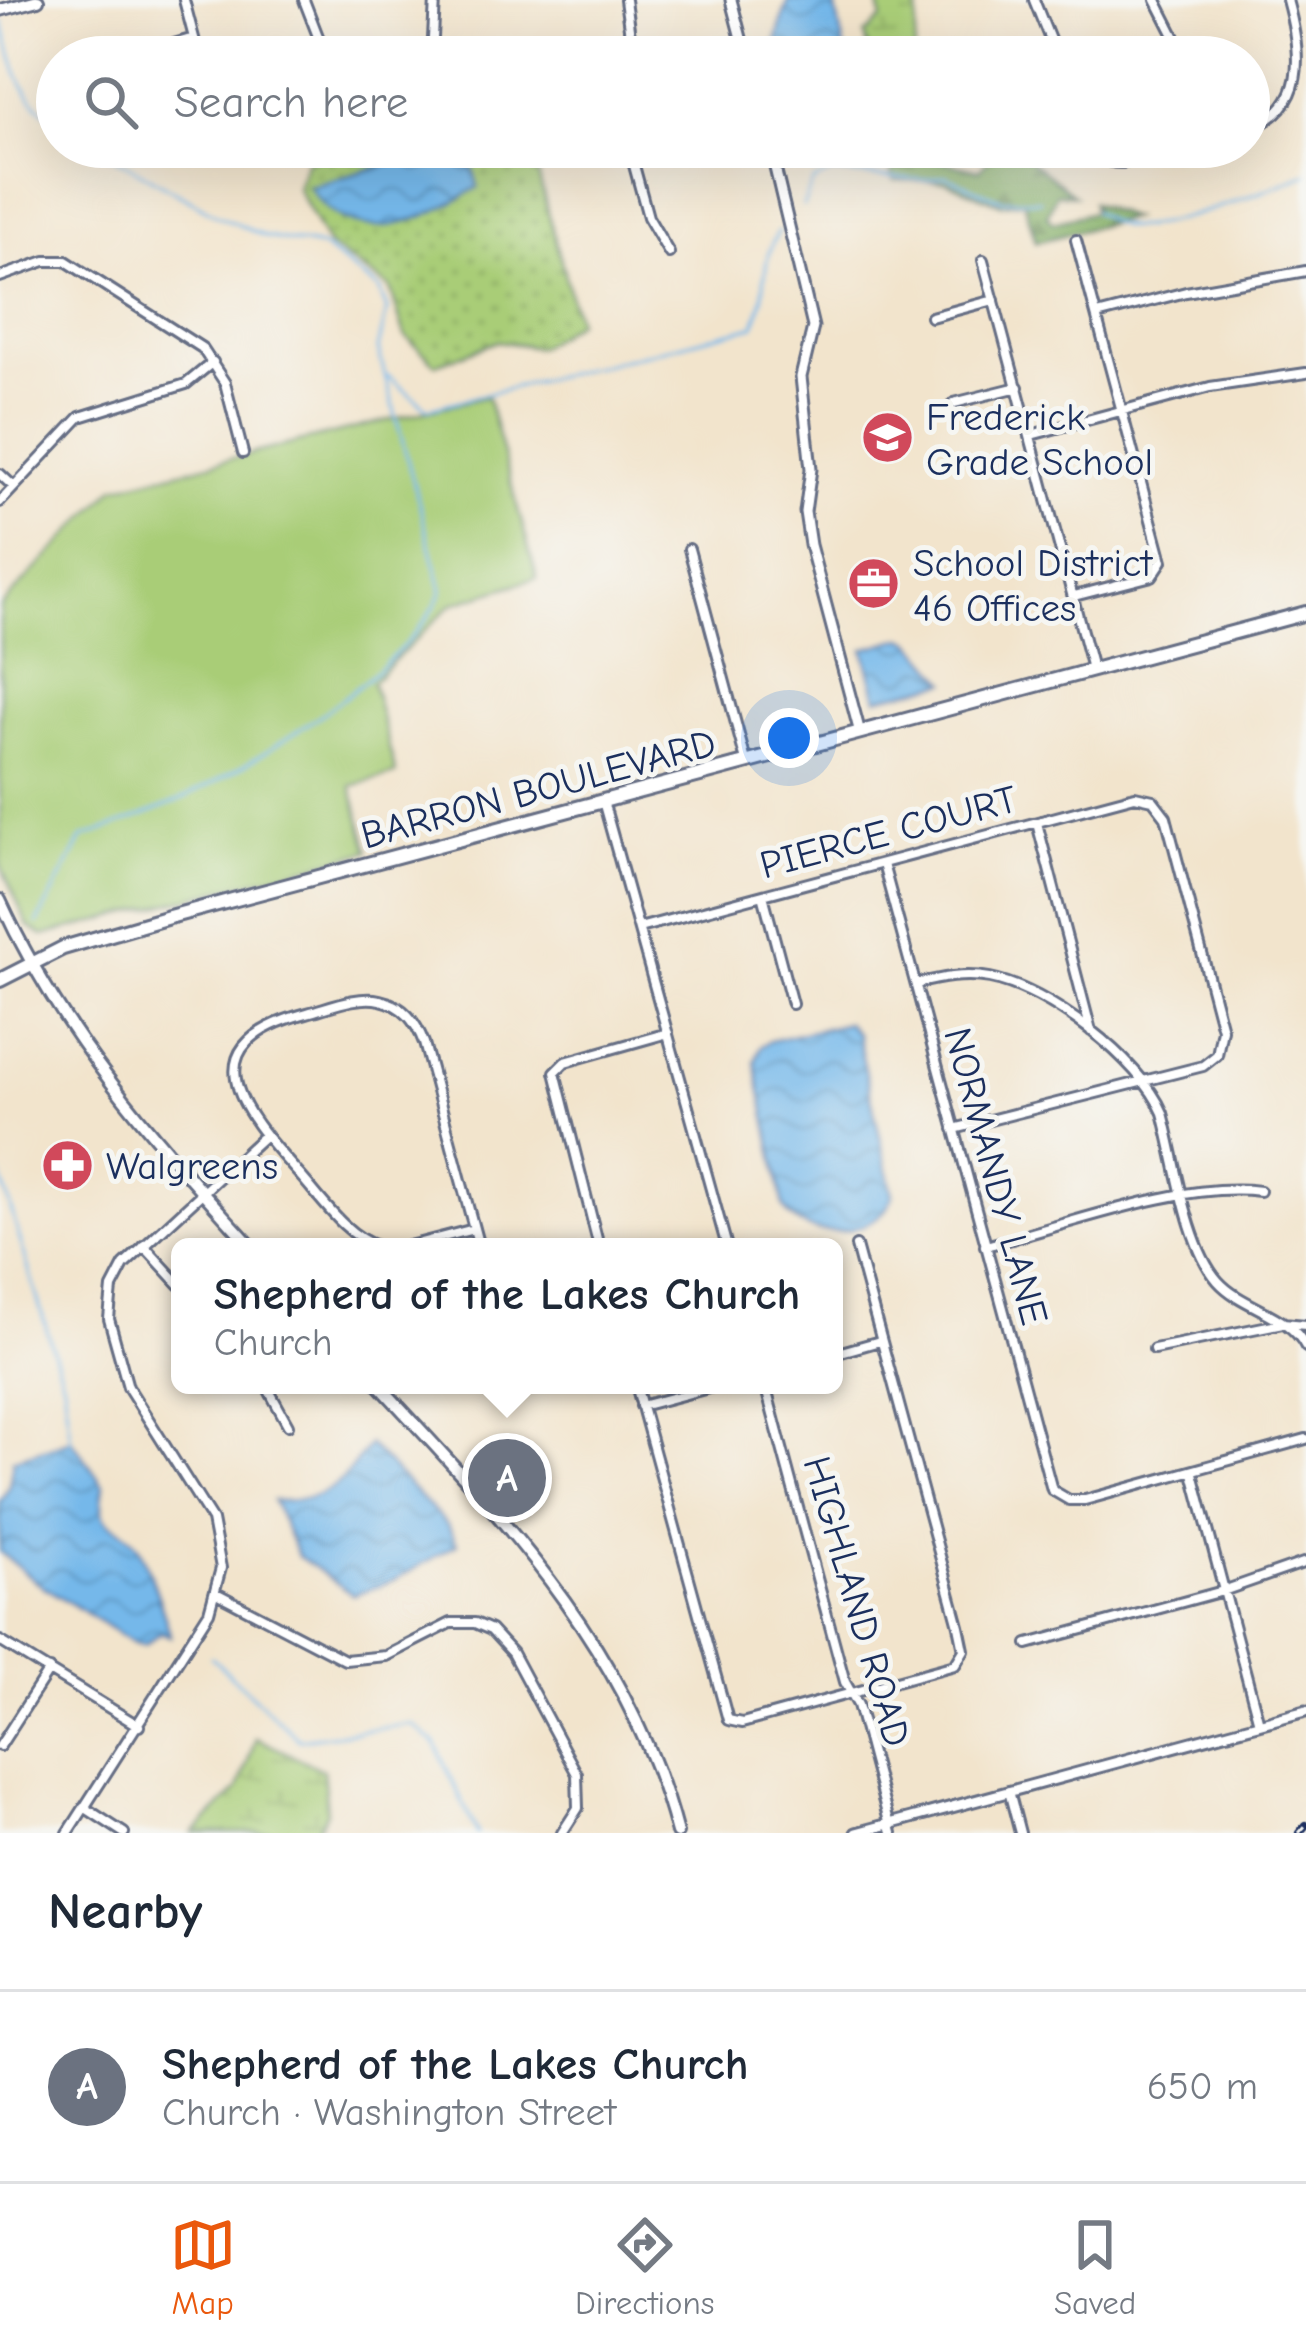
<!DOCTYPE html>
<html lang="en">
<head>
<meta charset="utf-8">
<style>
  body { margin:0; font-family:"Comic Neue",sans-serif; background:#f2f2f3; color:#1f2937 }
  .you { position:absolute; left:789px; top:738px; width:42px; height:42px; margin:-30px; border:9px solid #fff; border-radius:50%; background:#1a73e8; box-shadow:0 0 0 18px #1a73e833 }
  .badge { display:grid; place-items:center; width:78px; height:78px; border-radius:50%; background:#ea580c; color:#fff; font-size:39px; font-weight:700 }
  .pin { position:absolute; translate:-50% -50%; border:6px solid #fff; box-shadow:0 3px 12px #0006 }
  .popup { position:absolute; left:171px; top:1238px; width:672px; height:156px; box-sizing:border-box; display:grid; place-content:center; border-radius:18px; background:#fff; filter:drop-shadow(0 3px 9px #0005); font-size:39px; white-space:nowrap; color:#747a83 }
  .popup b { font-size:45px; color:#1f2937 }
  .popup::after { content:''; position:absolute; left:50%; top:100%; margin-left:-24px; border:24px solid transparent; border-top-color:#fff }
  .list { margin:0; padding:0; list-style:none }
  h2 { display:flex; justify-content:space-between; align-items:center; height:156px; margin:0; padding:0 48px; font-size:51px }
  h2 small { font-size:39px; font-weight:400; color:#747a83 }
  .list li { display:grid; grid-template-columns:78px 1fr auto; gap:36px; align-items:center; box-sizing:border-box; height:192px; padding:0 48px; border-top:3px solid #e0e1e3 }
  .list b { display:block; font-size:45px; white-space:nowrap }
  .list p { margin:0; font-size:39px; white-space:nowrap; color:#747a83 }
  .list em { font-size:39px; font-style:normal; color:#747a83 }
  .icon { flex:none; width:66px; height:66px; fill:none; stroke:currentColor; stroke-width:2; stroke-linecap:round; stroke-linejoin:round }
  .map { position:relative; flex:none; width:1306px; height:1833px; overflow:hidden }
  .search { position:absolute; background:#fff; box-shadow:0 12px 48px #0002; left:36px; right:36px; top:36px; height:132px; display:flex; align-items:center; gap:30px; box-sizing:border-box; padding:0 42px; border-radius:66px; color:#747a83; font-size:45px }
  .sheet { height:348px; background:#fff }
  nav { display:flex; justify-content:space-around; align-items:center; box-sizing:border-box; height:168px; border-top:3px solid #e0e1e3; background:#fff; font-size:33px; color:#747a83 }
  nav a { display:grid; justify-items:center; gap:6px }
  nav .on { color:#ea580c }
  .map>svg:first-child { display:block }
</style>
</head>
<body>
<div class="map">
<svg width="1306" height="1833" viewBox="0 0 1306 1833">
  <defs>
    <pattern id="forest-firs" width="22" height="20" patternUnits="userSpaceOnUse" patternTransform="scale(3)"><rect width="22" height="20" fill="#86b068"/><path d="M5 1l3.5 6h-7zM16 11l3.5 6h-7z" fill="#6d9059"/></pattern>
    <pattern id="wetland-marsh" width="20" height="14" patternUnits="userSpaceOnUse" patternTransform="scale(3)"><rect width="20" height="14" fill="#a9cd77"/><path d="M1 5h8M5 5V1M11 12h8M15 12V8" fill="none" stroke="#91b069"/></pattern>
    <pattern id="park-dots" width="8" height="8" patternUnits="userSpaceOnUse" patternTransform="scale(3)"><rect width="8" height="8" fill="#a9cd77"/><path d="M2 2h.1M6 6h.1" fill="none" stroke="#91b069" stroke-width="1.8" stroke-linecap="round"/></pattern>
    <pattern id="water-waves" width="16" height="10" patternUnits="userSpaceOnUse" patternTransform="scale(3)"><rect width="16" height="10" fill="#74b8ea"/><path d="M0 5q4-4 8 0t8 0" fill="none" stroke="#5e96c1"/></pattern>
  </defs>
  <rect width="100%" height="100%" fill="#f6f6f2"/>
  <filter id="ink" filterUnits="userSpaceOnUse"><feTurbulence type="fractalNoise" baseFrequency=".00833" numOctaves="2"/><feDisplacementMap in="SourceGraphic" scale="24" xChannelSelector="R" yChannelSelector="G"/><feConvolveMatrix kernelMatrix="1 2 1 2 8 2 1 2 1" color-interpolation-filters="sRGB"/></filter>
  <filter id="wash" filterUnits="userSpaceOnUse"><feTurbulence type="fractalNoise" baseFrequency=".004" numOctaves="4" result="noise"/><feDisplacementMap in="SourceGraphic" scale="48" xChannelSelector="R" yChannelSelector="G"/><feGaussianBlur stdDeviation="2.7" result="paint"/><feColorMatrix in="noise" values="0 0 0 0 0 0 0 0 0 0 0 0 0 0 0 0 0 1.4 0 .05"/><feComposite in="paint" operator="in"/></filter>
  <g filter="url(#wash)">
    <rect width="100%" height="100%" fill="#f2e4cc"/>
    <path fill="#a9cd77" stroke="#627e6a" stroke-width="3" d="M 487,396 L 537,578 L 452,604 L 372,682 L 396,774 L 351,786 L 369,851 L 43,936 L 28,926 L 0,864 L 0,607 L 115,487 Z"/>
    <path fill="url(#forest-firs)" stroke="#507063" stroke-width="3" d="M 884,147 L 979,170 L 1000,147 L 1013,147 L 1074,195 L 1057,193 L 1047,216 L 1053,222 L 1094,212 L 1092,203 L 1131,218 L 1036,242 L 1024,201 L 1001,204 L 945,181 L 894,180 Z"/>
    <path fill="url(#wetland-marsh)" stroke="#627e6a" stroke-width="3" d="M 878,0 L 919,0 L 914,57 L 870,57 L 865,35 L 882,19 Z
      M 256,1738 L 323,1770 L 327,1812 L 315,1833 L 194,1833 L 238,1789 Z"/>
    <path fill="url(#park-dots)" stroke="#627e6a" stroke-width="3" d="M 365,147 L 531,148 L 577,321 L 538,348 L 498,341 L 436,364 L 405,336 L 390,288 L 328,246 L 297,188 L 306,161 Z"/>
    <path fill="url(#water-waves)" stroke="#4874a4" stroke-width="3" d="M 788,0 L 834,0 L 846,57 L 779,57 L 775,45 Z
      M 422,154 L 473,168 L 478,187 C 423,222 353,255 309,187 Z
      M 903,638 L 912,641 L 947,682 L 877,698 L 864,649 Z
      M 847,1023 L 857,1034 L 893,1195 C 882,1235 804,1247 784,1207 L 755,1062 L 761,1046 L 770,1041 Z
      M 72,1440 L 104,1486 C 95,1535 118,1517 138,1547 C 146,1558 169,1627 170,1636 L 161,1632 L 145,1645 L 136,1644 L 38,1583 L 0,1552 L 0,1502 L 9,1486 L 13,1459 Z
      M 369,1445 L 448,1526 L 457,1544 L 397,1579 L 353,1595 L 298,1556 L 273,1501 C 328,1502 340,1485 369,1445 Z"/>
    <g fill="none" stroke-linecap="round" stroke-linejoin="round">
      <path stroke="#74b8ea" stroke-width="3" d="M 3,22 C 12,60 20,100 57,120
        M 803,206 L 813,182 L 832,173 L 926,180 L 945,176 L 1002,200 L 1040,200
        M 1094,212 C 1102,216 1110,223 1119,226 C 1152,236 1272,189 1306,174
        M 388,376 L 428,409 L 754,326 C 770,293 758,261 779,231
        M 37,924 L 82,838 C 117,825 153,813 186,797 C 253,765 420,659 442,590 L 378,349 L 387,310 L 379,289 L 322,247 L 266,237 L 218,216 L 96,147
        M 0,1173 L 63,1384 L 71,1442
        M 211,1657 L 299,1739 L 412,1724 L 435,1743 L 477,1833"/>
    </g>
  </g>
  <g filter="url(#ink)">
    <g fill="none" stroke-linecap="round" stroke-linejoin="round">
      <defs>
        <path id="minor" d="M 184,0 L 199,57
          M 304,0 L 326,57
          M 625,0 L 633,57
          M 1034,0 L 1057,57
          M 1156,0 L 1185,57
          M 130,57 L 194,38
          M 432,57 L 435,0
          M 1249,129 C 1306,108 1303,58 1287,0
          M 272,147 L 318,152 L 340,147
          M 629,147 L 648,217 L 669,253
          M 1089,147 C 1109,178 1153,155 1182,147
          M 983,260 L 1092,669
          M 0,277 L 45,261 L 66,261 L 202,348 L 225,383 L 243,453
          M 1097,315 L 1186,292 L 1306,271
          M 931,317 L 994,300
          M 954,403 L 1018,387
          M 1031,435 L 1210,387 L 1306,373
          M 0,474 L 14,487
          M 0,502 L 80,417 L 186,384 L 213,362
          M 689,549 L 746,761
          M 1074,596 L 1152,576 L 1162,561 L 1076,240
          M 603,801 L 727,1247
          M 1037,823 L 1091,1031
          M 883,864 L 1052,1490 L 1069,1500 L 1085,1500 L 1306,1439
          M 763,895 L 792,1004
          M 639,928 L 1135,796 L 1153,800 L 1166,817 L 1222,1029 L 1217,1055 L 1203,1066 L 954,1129
          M 916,984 C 940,978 965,973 990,978 C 1048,989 1140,1059 1163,1113 C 1176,1160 1186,1245 1218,1281 C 1243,1309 1289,1313 1306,1347
          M 144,1246 L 180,1285
          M 985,1246 C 1066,1226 1179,1181 1260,1191
          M 379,1247 C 345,1236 321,1198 298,1173 C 239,1108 189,1044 307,1013 C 330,1007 357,995 380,1000 C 404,1005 416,1022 424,1043 L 479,1247
          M 405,1247 L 474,1229
          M 599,1247 L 555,1072 L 565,1062 L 668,1033
          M 1154,1349 L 1283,1323 L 1306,1325
          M 834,1354 L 880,1341
          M 266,1385 L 288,1425
          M 636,1385 L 728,1720 L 742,1723 L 955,1665 L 964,1650 L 959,1626 L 856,1246
          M 765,1385 L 845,1682 L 858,1705 L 892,1833
          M 641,1406 L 720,1385
          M 1193,1473 L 1259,1723
          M 216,1593 L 345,1660 L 386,1656 L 451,1623 L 475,1623 L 491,1630 L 512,1653 L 577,1774 L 578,1808 L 562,1833
          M 0,1641 L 139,1726
          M 1028,1644 L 1223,1591 L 1306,1562
          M 0,1746 L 49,1670
          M 1009,1791 L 1020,1833
          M 87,1809 L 124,1833
          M 68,1833 L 209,1612 L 221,1568 L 212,1520 L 128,1387 L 109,1319 L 112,1288 L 124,1265 L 265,1135"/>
        <path id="tertiary" d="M 731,0 L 746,57
          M 770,147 L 813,327 L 801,377 L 811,469 L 805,512 L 810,545 L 860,733
          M 856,1833 L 1306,1711"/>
        <path id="secondary" d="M 0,10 L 38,0
          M 0,900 C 61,1034 153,1139 252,1247
          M 379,1385 C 505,1521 629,1648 677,1833"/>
        <path id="primary" d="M 0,980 L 63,948 L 169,917 L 1306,613"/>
      </defs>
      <use href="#minor" stroke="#666e84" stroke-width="14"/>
      <use href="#tertiary" stroke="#666e84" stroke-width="15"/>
      <use href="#secondary" stroke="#666e84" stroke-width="16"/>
      <use href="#primary" stroke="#666e84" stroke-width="18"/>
      <use href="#minor" stroke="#fff" stroke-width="8"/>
      <use href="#tertiary" stroke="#fff" stroke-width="9"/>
      <use href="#secondary" stroke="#fff" stroke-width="10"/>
      <use href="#primary" stroke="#fff" stroke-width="12"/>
      <defs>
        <path id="rail" d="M 1299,1833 L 1306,1825"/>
      </defs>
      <use href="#rail" stroke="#1b2f5e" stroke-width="8"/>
      <use href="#rail" stroke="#f6f6f2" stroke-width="3" stroke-dasharray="9" stroke-linecap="butt"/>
    </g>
  </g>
  <defs>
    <symbol id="school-disc" viewBox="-11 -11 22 22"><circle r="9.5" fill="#d1495b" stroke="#f6f6f2"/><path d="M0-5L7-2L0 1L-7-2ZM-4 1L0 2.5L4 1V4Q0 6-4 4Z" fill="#fff"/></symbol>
    <symbol id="office-disc" viewBox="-11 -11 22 22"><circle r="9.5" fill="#d1495b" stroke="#f6f6f2"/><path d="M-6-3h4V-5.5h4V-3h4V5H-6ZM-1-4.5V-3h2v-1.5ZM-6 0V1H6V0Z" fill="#fff"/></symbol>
    <symbol id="pharmacy-disc" viewBox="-11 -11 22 22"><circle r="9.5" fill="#d1495b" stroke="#f6f6f2"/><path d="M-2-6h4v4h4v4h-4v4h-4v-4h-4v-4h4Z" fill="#fff"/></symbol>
  </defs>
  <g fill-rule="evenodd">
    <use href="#school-disc" x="858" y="408" width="59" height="59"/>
    <use href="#office-disc" x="844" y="554" width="59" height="59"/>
    <use href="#pharmacy-disc" x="38" y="1136" width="59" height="59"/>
  </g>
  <g text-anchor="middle" stroke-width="10" stroke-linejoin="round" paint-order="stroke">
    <g font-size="39" fill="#1b2f5e" stroke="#f6f6f2" text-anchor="start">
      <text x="926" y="430">Frederick<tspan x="926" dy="45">Grade School</tspan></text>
      <text x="913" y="576">School District<tspan x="913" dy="45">46 Offices</tspan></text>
      <text x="106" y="1179">Walgreens</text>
    </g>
    <g font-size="39" fill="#1b2f5e" stroke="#f6f6f2">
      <text transform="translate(538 788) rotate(-15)" y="14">BARRON BOULEVARD</text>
      <text transform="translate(888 831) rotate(-15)" y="14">PIERCE COURT</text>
      <text transform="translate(997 1176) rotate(75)" y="14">NORMANDY LANE</text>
      <text transform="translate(858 1601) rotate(74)" y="14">HIGHLAND ROAD</text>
    </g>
  </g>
</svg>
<div class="you"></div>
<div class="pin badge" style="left:507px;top:1478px;background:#6b7280">A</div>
<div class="popup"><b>Shepherd of the Lakes Church</b>Church</div>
<div class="search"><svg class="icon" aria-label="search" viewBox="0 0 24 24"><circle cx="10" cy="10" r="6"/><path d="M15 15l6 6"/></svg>Search here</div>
</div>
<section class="sheet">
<h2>Nearby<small></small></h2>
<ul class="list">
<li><span class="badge" style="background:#6b7280">A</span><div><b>Shepherd of the Lakes Church</b><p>Church · Washington Street</p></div><em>650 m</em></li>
</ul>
</section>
<nav>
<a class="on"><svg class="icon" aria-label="map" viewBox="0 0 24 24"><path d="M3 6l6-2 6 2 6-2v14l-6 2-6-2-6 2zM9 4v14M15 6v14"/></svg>Map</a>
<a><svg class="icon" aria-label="directions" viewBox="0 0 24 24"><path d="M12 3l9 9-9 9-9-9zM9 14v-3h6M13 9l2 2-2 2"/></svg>Directions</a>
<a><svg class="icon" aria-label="saved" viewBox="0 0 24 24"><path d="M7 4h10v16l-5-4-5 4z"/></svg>Saved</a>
</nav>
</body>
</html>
